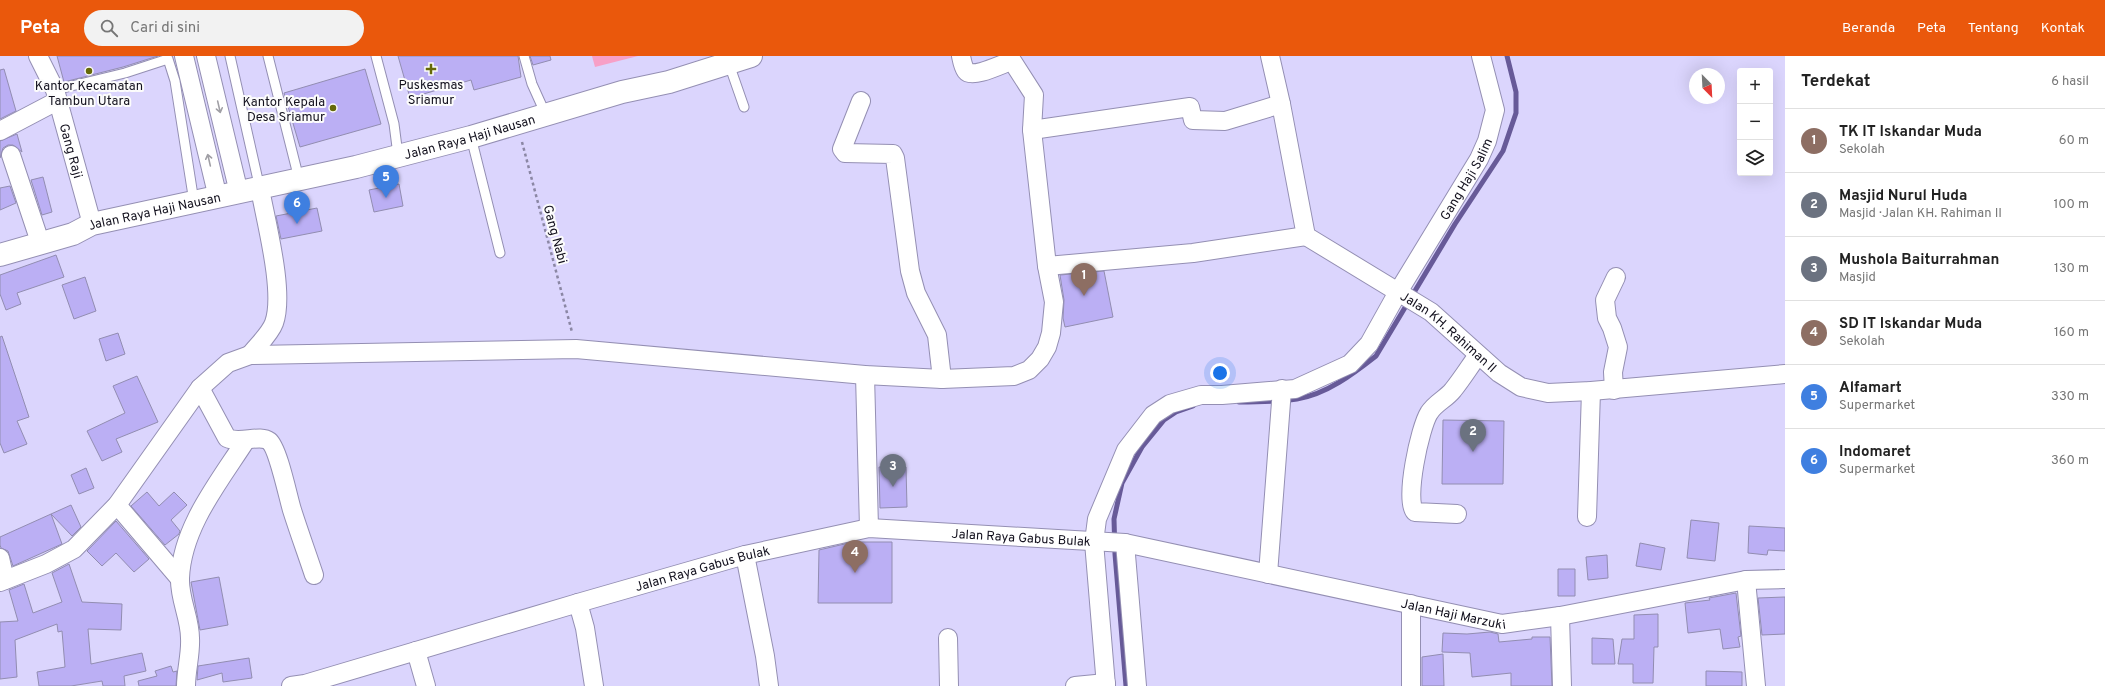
<!DOCTYPE html>
<html lang="id">
<head>
<meta charset="utf-8">
<style>
  body { margin:0; font-family:Overpass,sans-serif; background:#f2f2f2; color:#222 }
  .controls { position:absolute; right:12px; top:12px; display:grid; overflow:hidden; border-radius:4px; box-shadow:0 4px 16px #0002 }
  .controls button { width:36px; height:36px; display:grid; place-items:center; padding:0; border:0; border-bottom:1px solid #e0e0e0; background:#fff; color:#222; font:20px sans-serif }
  .compass { position:absolute; left:1689px; top:12px; width:36px; height:36px; border-radius:50%; background:#fff; box-shadow:0 4px 16px #0002; rotate:156deg }
  .you { position:absolute; left:1220px; top:317px; width:14px; height:14px; margin:-10px; border:3px solid #fff; border-radius:50%; background:#1a73e8; box-shadow:0 0 0 6px #1a73e833 }
  .badge { display:grid; place-items:center; width:26px; height:26px; border-radius:50%; background:#ea580c; color:#fff; font-size:13px; font-weight:700 }
  .pin { position:absolute; translate:-50% -33px; filter:drop-shadow(0 1px 2px #0008) }
  .pin::after { content:''; position:absolute; top:21px; width:14px; height:12px; background:inherit; clip-path:polygon(0 0,100% 0,50% 100%) }
  .list { margin:0; padding:0; list-style:none }
  h2 { display:flex; justify-content:space-between; align-items:center; height:52px; margin:0; padding:0 16px; font-size:17px }
  h2 small { font-size:13px; font-weight:400; color:#767676 }
  .list li { display:grid; grid-template-columns:26px 1fr auto; gap:12px; align-items:center; box-sizing:border-box; height:64px; padding:0 16px; border-top:1px solid #e0e0e0 }
  .list b { display:block; font-size:15px; white-space:nowrap }
  .list p { margin:0; font-size:13px; white-space:nowrap; color:#767676 }
  .list em { font-size:13px; font-style:normal; color:#767676 }
  .icon { flex:none; width:22px; height:22px; fill:none; stroke:currentColor; stroke-width:2; stroke-linecap:round; stroke-linejoin:round }
  .map { position:relative; flex:none; width:1785px; height:630px; overflow:hidden }
  header { display:flex; align-items:center; gap:24px; box-sizing:border-box; height:56px; padding:0 20px; background:#ea580c; color:#fff }
  header strong { font-size:19px }
  nav { display:flex; gap:22px; margin-inline-start:auto; font-size:14px }
  .search { width:280px; height:36px; background:#f2f2f2; display:flex; align-items:center; gap:10px; box-sizing:border-box; padding:0 14px; border-radius:22px; color:#767676; font-size:15px }
  main { display:flex }
  aside { flex:1; background:#fff }
  .map>svg:first-child { display:block }
</style>
</head>
<body>
<header>
<strong>Peta</strong>
<div class="search"><svg class="icon" aria-label="search" viewBox="0 0 24 24"><circle cx="10" cy="10" r="6"/><path d="M15 15l6 6"/></svg>Cari di sini</div>
<nav><a>Beranda</a><a>Peta</a><a>Tentang</a><a>Kontak</a></nav>
</header>
<main>
<div class="map">
<svg width="1785" height="630" viewBox="0 0 1785 630">
  <rect width="100%" height="100%" fill="#dbd5fd"/>
  <path fill="#f7a0c7" d="M 592,0 L 638,0 L 595,11 Z"/>
  <g fill="none" stroke-linecap="round" stroke-linejoin="round">
    <path stroke="#675a98" stroke-width="5" d="M 1239,346 C 1258,346 1278,346 1297,343 C 1327,338 1353,318 1376,300 L 1455,168 L 1503,95 L 1516,57 L 1516,36 L 1507,0
      M 1126,630 L 1115,498 L 1114,463 L 1122,427 L 1142,391 L 1164,364 L 1176,356 L 1193,350"/>
  </g>
  <path fill="#bbaff4" stroke="#928db1" d="M 57,0 L 158,0 L 123,11 L 64,26 Z
    M 398,0 L 518,0 L 521,21 L 474,34 L 471,24 L 410,42 Z
    M 530,0 L 550,0 L 551,4 L 533,9 Z
    M 4,13 L 16,55 L 0,63 L 0,14 Z
    M 365,13 L 381,68 L 300,91 L 284,37 Z
    M 17,78 L 22,96 L 13,89 L 8,89 L 3,92 L 0,102 L 0,85 Z
    M 43,121 L 52,156 L 42,159 L 31,124 Z
    M 399,128 L 403,150 L 374,156 L 369,134 Z
    M 10,130 L 16,147 L 0,154 L 0,132 Z
    M 317,152 L 322,175 L 281,183 L 276,160 Z
    M 56,199 L 64,221 L 17,237 L 21,248 L 6,254 L 0,238 L 0,219 Z
    M 1104,215 L 1113,261 L 1065,271 L 1063,262 L 1064,244 L 1060,219 Z
    M 85,221 L 96,255 L 74,263 L 62,229 Z
    M 118,277 L 125,298 L 106,305 L 99,283 Z
    M 2,280 L 29,361 L 17,365 L 27,388 L 4,397 L 0,387 L 0,281 Z
    M 137,320 L 158,366 L 116,383 L 122,396 L 102,405 L 87,375 L 125,357 L 113,330 Z
    M 1443,364 L 1504,365 L 1503,428 L 1442,428 Z
    M 879,411 L 906,411 L 907,451 L 880,452 Z
    M 86,412 L 94,432 L 79,438 L 71,419 Z
    M 147,436 L 159,450 L 174,436 L 187,449 L 171,464 L 180,475 L 179,478 L 165,489 L 131,450 Z
    M 71,449 L 81,471 L 72,480 L 51,458 L 62,488 L 13,510 L 8,495 L 1,492 L 0,489 L 0,481 Z
    M 1691,464 L 1719,467 L 1715,505 L 1687,502 Z
    M 116,465 L 149,503 L 134,516 L 116,497 L 102,510 L 87,495 Z
    M 1749,470 L 1785,472 L 1785,495 L 1768,494 L 1767,499 L 1748,497 Z
    M 853,486 L 892,486 L 892,547 L 818,547 L 819,494 Z
    M 1640,487 L 1665,492 L 1661,514 L 1636,510 Z
    M 1607,499 L 1608,522 L 1588,524 L 1586,501 Z
    M 69,508 L 82,546 L 122,548 L 121,574 L 88,573 L 91,608 L 142,597 L 146,615 L 124,620 L 125,630 L 103,630 L 102,625 L 71,630 L 39,630 L 37,616 L 65,611 L 62,575 L 58,576 L 57,568 L 15,584 L 17,621 L 0,623 L 0,566 L 18,565 L 9,534 L 24,528 L 33,557 L 62,546 L 52,517 Z
    M 1558,513 L 1575,513 L 1575,540 L 1558,540 Z
    M 219,521 L 228,569 L 200,574 L 191,526 Z
    M 1736,537 L 1741,580 L 1738,581 L 1740,591 L 1723,593 L 1720,573 L 1688,577 L 1685,547 L 1710,544 L 1709,542 Z
    M 1785,541 L 1785,578 L 1762,579 L 1758,542 Z
    M 1658,558 L 1658,591 L 1654,591 L 1653,627 L 1633,627 L 1633,608 L 1618,608 L 1622,583 L 1634,583 L 1634,559 Z
    M 1490,576 L 1498,578 L 1499,586 L 1532,583 L 1532,581 L 1550,581 L 1552,630 L 1511,630 L 1511,617 L 1472,621 L 1470,597 L 1442,596 L 1443,577 L 1467,578 Z
    M 1592,582 L 1613,583 L 1615,608 L 1592,608 Z
    M 1443,598 L 1444,630 L 1422,630 L 1422,601 Z
    M 249,602 L 252,622 L 223,626 L 222,617 L 197,624 L 198,610 Z
    M 171,610 L 173,616 L 177,615 L 176,630 L 139,630 L 138,625 L 157,620 L 155,615 Z
    M 1706,615 L 1742,616 L 1742,630 L 1706,630 Z"/>
  <g fill="none" stroke-linecap="round" stroke-linejoin="round">
    <defs>
      <path id="service" d="M 230,0 L 260,133
        M 268,0 L 299,123
        M 376,0 L 394,68 L 398,99
        M 524,0 L 532,28 L 546,59
        M 729,8 L 744,51
        M 55,34 L 125,17 L 168,3 L 175,25 L 194,146
        M 471,81 L 500,197"/>
      <g id="minor">
        <path id="s1" d="M 38,0 L 55,34 L 92,168"/>
        <path d="M 184,0 L 218,142"/>
        <path d="M 206,0 L 239,137"/>
        <path d="M 961,0 C 962,5 963,11 966,15 C 972,23 1002,8 1011,5"/>
        <path id="s2" d="M 1270,0 L 1281,48 L 1306,180 L 1431,256 L 1499,317 L 1521,331 L 1548,337 L 1591,335 L 1785,318"/>
        <path d="M 861,45 L 842,93 L 845,97 L 893,98 L 895,102 L 910,215 L 916,237 L 937,279 L 942,323"/>
        <path d="M 1032,74 L 1190,51 L 1193,64 L 1225,65 L 1281,48"/>
        <path d="M 0,75 L 57,45"/>
        <path d="M 11,99 L 40,186"/>
        <path d="M 1047,210 L 1193,197 L 1306,180"/>
        <path d="M 250,299 C 257,290 270,278 274,267 C 285,237 266,166 260,133"/>
        <path d="M 865,319 L 869,472"/>
        <path d="M 200,332 L 227,382 C 240,388 260,378 269,385 C 278,392 288,441 292,454 C 299,476 307,498 314,519"/>
        <path d="M 1614,334 L 1613,316 L 1618,291 L 1612,272 L 1607,262 L 1605,244 L 1616,221"/>
        <path d="M 117,449 L 180,523"/>
        <path d="M 1457,458 L 1415,456 C 1404,445 1420,371 1429,357 C 1435,347 1446,343 1453,334 C 1462,323 1470,310 1478,299"/>
        <path d="M 1587,461 L 1591,335"/>
        <path d="M 1125,487 L 1137,630"/>
        <path d="M 745,499 L 765,600 L 769,630"/>
        <path d="M 0,502 L 5,524"/>
        <path d="M 1268,518 L 1282,333"/>
        <path d="M 1746,524 L 1756,630"/>
        <path d="M 0,526 L 46,508 L 74,493 L 117,449 L 200,332 L 228,307 L 250,299 L 576,293 L 865,319 L 942,323 L 1014,320 L 1029,314 L 1040,303 L 1047,291 L 1051,277 L 1054,246 L 1047,210 L 1032,74 L 1034,39 L 1009,0"/>
        <path d="M 578,547 L 585,572 L 594,630"/>
        <path d="M 1560,560 L 1562,630"/>
        <path d="M 948,582 L 949,630"/>
        <path d="M 416,595 L 426,630"/>
        <path d="M 186,630 C 186,614 191,598 190,582 C 190,562 179,542 180,522 C 182,471 219,426 246,384"/>
        <path id="s3" d="M 291,630 L 305,628 L 578,547 L 745,499 L 869,472 L 1125,487 L 1502,568 L 1560,560 L 1746,524 L 1785,523"/>
        <path d="M 1075,630 L 1106,627"/>
        <path id="s4" d="M 1106,630 L 1094,486 L 1097,463 L 1126,394 L 1153,359 L 1170,348 L 1201,339 L 1222,339 L 1295,333 L 1350,308 L 1369,288 L 1398,236 L 1479,103 L 1487,85 L 1495,54 L 1481,0"/>
        <path d="M 1411,630 L 1411,548"/>
      </g>
      <g id="tertiary">
        <path id="s5" d="M 0,199 L 73,178 L 92,168 L 356,111 L 471,81 L 622,36 L 669,26 L 751,0"/>
      </g>
    </defs>
    <use href="#service" stroke="#948fb3" stroke-width="11"/>
    <use href="#minor" stroke="#948fb3" stroke-width="20"/>
    <use href="#tertiary" stroke="#948fb3" stroke-width="24"/>
    <path stroke="#8b87a4" stroke-width="2.5" stroke-dasharray="3 3" stroke-linecap="butt" d="M 522,86 L 572,276"/>
    <use href="#service" stroke="#fff" stroke-width="9"/>
    <use href="#minor" stroke="#fff" stroke-width="18"/>
    <use href="#tertiary" stroke="#fff" stroke-width="22"/>
  </g>
  <defs><path id="oneway-shaft" d="M-6 0H5M1.5-3L5.5 0L1.5 3" fill="none" stroke-width="1.6" stroke-linecap="round" stroke-linejoin="round"/></defs>
  <g stroke="#a09fa5">
    <use href="#oneway-shaft" transform="translate(219 51) rotate(77)"/>
    <use href="#oneway-shaft" transform="translate(209 104) rotate(-103)"/>
  </g>
  <g fill="#666908" stroke="#fcfcfc" stroke-width="1.5">
    <path d="M429 7h4v4h4v4h-4v4h-4v-4h-4v-4h4z"/>
    <circle cx="89" cy="15" r="4"/>
    <circle cx="333" cy="52" r="4"/>
  </g>
  <g text-anchor="middle" stroke-width="4" stroke-linejoin="round" paint-order="stroke">
    <g font-size="13" fill="#12101d" stroke="#fcfcfc">
      <text x="431" y="33">Puskesmas<tspan x="431" dy="15">Sriamur</tspan></text>
      <text x="89" y="34">Kantor Kecamatan<tspan x="89" dy="15">Tambun Utara</tspan></text>
      <text x="325" y="50" text-anchor="end">Kantor Kepala<tspan x="325" dy="15">Desa Sriamur</tspan></text>
    </g>
    <g font-size="13" fill="#12101d" stroke="#fcfcfc">
      <text dy="5" stroke="none"><textPath href="#s5" startOffset="485">Jalan Raya Haji Nausan</textPath></text>
      <text dy="5" stroke="none"><textPath href="#s1" startOffset="101">Gang Raji</textPath></text>
      <text dy="5" stroke="none"><textPath href="#s4" startOffset="713">Gang Haji Salim</textPath></text>
      <text dy="5" stroke="none"><textPath href="#s5" startOffset="161">Jalan Raya Haji Nausan</textPath></text>
      <text transform="translate(556 178) rotate(75)" y="5">Gang Nabi</text>
      <text dy="5" stroke="none"><textPath href="#s2" startOffset="356">Jalan KH. Rahiman II</textPath></text>
      <text dy="5" stroke="none"><textPath href="#s3" startOffset="752">Jalan Raya Gabus Bulak</textPath></text>
      <text dy="5" stroke="none"><textPath href="#s3" startOffset="428">Jalan Raya Gabus Bulak</textPath></text>
      <text dy="5" stroke="none"><textPath href="#s3" startOffset="1192">Jalan Haji Marzuki</textPath></text>
    </g>
  </g>
</svg>
<div class="controls">
<button>+</button>
<button>−</button>
<button><svg class="icon" aria-label="layers" viewBox="0 0 24 24"><path d="M12 4l9 5-9 5-9-5zM3 14l9 5 9-5"/></svg></button>
</div>
<svg class="compass" viewBox="-18 -18 36 36"><path d="M0-13l5 13h-10z" fill="#e53935"/><path d="M0 13l5-13h-10z" fill="#767676"/></svg>
<div class="you"></div>
<div class="pin badge" style="left:1084px;top:240px;background:#8d6e63">1</div>
<div class="pin badge" style="left:1473px;top:396px;background:#6b7280">2</div>
<div class="pin badge" style="left:893px;top:431px;background:#6b7280">3</div>
<div class="pin badge" style="left:855px;top:517px;background:#8d6e63">4</div>
<div class="pin badge" style="left:386px;top:142px;background:#3f7fe0">5</div>
<div class="pin badge" style="left:297px;top:168px;background:#3f7fe0">6</div>
</div>
<aside>
<h2>Terdekat<small>6 hasil</small></h2>
<ul class="list">
<li><span class="badge" style="background:#8d6e63">1</span><div><b>TK IT Iskandar Muda</b><p>Sekolah</p></div><em>60 m</em></li>
<li><span class="badge" style="background:#6b7280">2</span><div><b>Masjid Nurul Huda</b><p>Masjid · Jalan KH. Rahiman II</p></div><em>100 m</em></li>
<li><span class="badge" style="background:#6b7280">3</span><div><b>Mushola Baiturrahman</b><p>Masjid</p></div><em>130 m</em></li>
<li><span class="badge" style="background:#8d6e63">4</span><div><b>SD IT Iskandar Muda</b><p>Sekolah</p></div><em>160 m</em></li>
<li><span class="badge" style="background:#3f7fe0">5</span><div><b>Alfamart</b><p>Supermarket</p></div><em>330 m</em></li>
<li><span class="badge" style="background:#3f7fe0">6</span><div><b>Indomaret</b><p>Supermarket</p></div><em>360 m</em></li>
</ul>
</aside>
</main>
</body>
</html>
